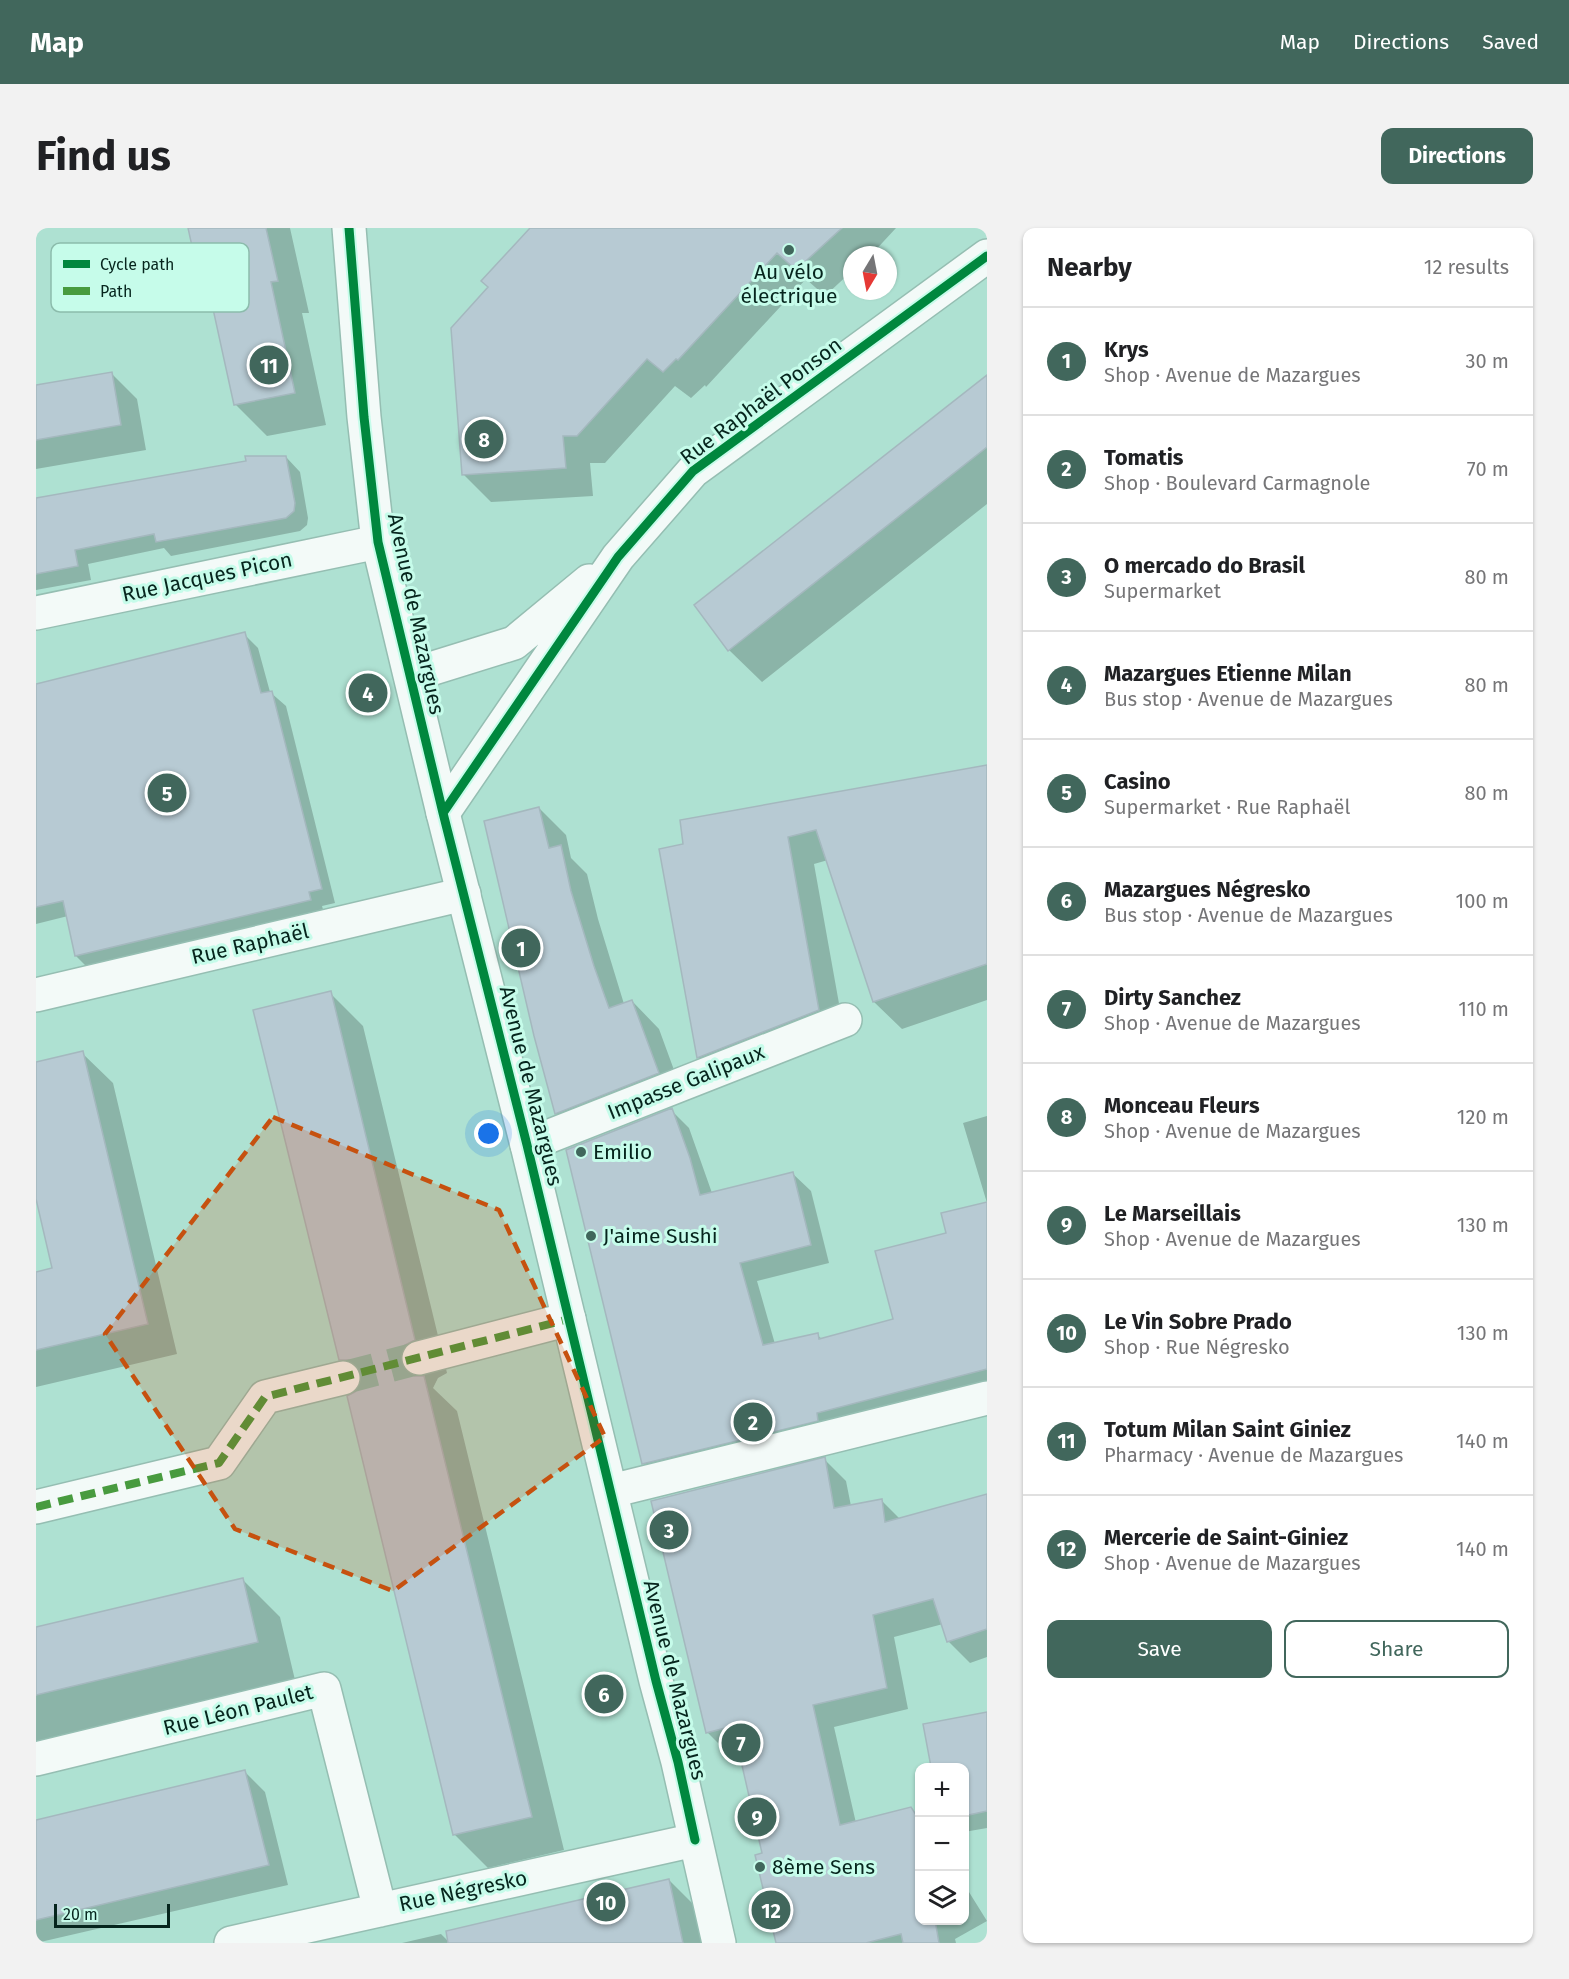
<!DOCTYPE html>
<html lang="en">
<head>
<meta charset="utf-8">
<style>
  body { margin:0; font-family:"Fira Sans",sans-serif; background:#f2f2f2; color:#202124 }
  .controls { position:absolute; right:18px; bottom:18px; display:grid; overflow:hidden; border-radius:12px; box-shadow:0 2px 4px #0004 }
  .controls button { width:54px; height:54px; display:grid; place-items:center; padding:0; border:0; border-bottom:2px solid #e0e0e0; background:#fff; color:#202124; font:30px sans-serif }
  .compass { position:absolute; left:807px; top:18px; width:54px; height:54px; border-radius:50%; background:#fff; box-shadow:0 2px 4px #0004; rotate:190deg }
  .scale { position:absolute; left:18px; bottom:15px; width:116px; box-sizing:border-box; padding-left:6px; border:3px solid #06251d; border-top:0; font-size:16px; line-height:21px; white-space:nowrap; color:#06251d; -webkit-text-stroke:4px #c6fcea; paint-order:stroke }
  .you { position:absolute; left:453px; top:906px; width:21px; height:21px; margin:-15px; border:4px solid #fff; border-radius:50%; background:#1a73e8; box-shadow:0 0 0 9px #1a73e833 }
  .badge { display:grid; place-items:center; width:39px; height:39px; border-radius:50%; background:#41675c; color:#fff; font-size:20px; font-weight:700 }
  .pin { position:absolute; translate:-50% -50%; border:3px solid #fff; box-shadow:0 2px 6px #0006 }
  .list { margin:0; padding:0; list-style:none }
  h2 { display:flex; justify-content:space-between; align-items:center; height:78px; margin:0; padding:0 24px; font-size:26px }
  h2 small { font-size:20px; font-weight:400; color:#757577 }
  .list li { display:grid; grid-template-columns:39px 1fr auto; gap:18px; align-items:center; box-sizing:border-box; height:108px; padding:0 24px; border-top:2px solid #e0e0e0 }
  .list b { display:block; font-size:22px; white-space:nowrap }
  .list p { margin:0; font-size:20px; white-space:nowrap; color:#757577 }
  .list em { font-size:20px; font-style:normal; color:#757577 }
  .actions { display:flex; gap:12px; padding:18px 24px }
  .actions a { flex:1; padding:14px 0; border:2px solid #41675c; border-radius:12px; text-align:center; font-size:21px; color:#41675c }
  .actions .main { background:#41675c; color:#fff }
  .icon { flex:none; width:33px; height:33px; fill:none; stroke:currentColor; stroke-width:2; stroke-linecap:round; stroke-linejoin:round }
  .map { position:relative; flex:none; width:951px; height:1715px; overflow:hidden; border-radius:12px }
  header { display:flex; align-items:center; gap:36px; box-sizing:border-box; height:84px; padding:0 30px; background:#41675c; color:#fff }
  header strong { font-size:28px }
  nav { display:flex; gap:33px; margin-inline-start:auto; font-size:21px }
  .intro { display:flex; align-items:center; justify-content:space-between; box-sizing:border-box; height:144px; padding:0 36px }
  h1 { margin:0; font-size:42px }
  .button { padding:15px 27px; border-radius:12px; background:#41675c; color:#fff; font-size:21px; font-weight:700 }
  main { display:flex; gap:36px; padding:0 36px }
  aside { flex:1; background:#fff; border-radius:12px; box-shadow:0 2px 4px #0004 }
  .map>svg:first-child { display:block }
</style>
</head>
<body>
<header>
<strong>Map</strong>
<nav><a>Map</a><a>Directions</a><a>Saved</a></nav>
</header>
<div class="intro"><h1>Find us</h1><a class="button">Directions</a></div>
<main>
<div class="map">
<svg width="951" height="1715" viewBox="0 0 951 1715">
  <rect width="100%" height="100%" fill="#aee1d2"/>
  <path fill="#0003" d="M 154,0 L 254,0 L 273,85 L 266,85 L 290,197 L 231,208 L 199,176 L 177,76 L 169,68 Z
    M 496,0 L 860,0 L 835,27 L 816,27 L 816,43 L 789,68 L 770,51 L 670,159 L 669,157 L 655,170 L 639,158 L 569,235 L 554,235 L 557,268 L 455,274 L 428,247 L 453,60 Z
    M 76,146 L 101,171 L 110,222 L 0,241 L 0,159 Z
    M 951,149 L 951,276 L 726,454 L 693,422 L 660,377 Z
    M 250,229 L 264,244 L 272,290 L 271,297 L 264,303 L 135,328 L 128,320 L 52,336 L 55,352 L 0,362 L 0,272 L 212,234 Z
    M 208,406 L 222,420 L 234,464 L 250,478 L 299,675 L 286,678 L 288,685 L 54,742 L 40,728 L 32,688 L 0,696 L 0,457 Z
    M 951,539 L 951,772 L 866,801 L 838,774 L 792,632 L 778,636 L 809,809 L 689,857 L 662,829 L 625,622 Z
    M 503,580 L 530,607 L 535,630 L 551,646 L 562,691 L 588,776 L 596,773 L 623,801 L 649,872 L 547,912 L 520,885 Z
    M 294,765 L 327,798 L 411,1145 L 402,1150 L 397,1160 L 421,1183 L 528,1622 L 452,1640 L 419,1607 L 313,1169 L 321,1165 L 326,1153 L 304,1131 Z
    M 46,825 L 77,855 L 141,1126 L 0,1159 L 0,1045 L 18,1041 L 0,964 L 0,835 Z
    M 635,882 L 653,900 L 676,965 L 756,945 L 775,963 L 793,1035 L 721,1053 L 739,1116 L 781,1107 L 786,1111 L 859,1092 L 951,1064 L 951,1164 L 626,1254 L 607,1235 Z
    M 951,888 L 951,1033 L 951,975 L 927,895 Z
    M 788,1231 L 810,1253 L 815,1278 L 845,1272 L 864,1291 L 951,1268 L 951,1429 L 934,1435 L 912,1413 L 907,1396 L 858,1409 L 872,1481 L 798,1499 L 820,1595 L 874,1580 L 884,1590 L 884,1692 L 928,1692 L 928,1656 L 951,1693 L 919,1711 L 920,1715 L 741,1715 L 728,1626 L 704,1523 L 693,1526 L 671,1504 Z
    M 206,1351 L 244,1389 L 259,1452 L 0,1514 L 0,1400 Z
    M 951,1489 L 951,1600 L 928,1604 L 928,1540 L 896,1540 L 888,1497 Z
    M 209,1544 L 229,1564 L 252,1657 L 0,1715 L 0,1593 Z
    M 633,1652 L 657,1676 L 666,1715 L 469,1715 Z
    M 405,1706 L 414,1715 L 366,1715 Z"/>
  <path fill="#b7cad3" stroke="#a4b8be" stroke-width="1.5" d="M 152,0 L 230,0 L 242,53 L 235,54 L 259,165 L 198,177 L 174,67 L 167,68 Z
    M 494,0 L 806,0 L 760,42 L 741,25 L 642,132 L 640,131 L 627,144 L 611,131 L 541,208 L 527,208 L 530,240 L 426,247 L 415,100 L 452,59 L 445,53 Z
    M 76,144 L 85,197 L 0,212 L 0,157 Z
    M 951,147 L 951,219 L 692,423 L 658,377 Z
    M 209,228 L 250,228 L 259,275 L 258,283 L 250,290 L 120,314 L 118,306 L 39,322 L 42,338 L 0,346 L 0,270 L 210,233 Z
    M 209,404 L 225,465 L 236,463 L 286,661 L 273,664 L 275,672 L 39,728 L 27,673 L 0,679 L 0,456 Z
    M 951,537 L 951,736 L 837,774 L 780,602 L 752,609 L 783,782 L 661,830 L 623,621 L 647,616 L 644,592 Z
    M 503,579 L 513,620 L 525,617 L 535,663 L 558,738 L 573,780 L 596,772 L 623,845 L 519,886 L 498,808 L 448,593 Z
    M 295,763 L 379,1112 L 369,1117 L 365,1126 L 365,1134 L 370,1144 L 379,1148 L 388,1148 L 496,1589 L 417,1607 L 311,1168 L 319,1164 L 325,1156 L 325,1145 L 321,1138 L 313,1132 L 303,1132 L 217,782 Z
    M 47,823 L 112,1096 L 0,1122 L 0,1044 L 16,1040 L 0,971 L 0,834 Z
    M 636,880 L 654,930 L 664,967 L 757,944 L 775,1017 L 704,1035 L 727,1117 L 782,1105 L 783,1111 L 857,1091 L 839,1023 L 910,1005 L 905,985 L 951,974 L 951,1141 L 781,1185 L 782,1193 L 606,1236 L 530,922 Z
    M 789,1229 L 798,1280 L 846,1271 L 849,1294 L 951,1266 L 951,1401 L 911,1414 L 897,1371 L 837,1387 L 851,1460 L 777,1477 L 804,1597 L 875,1579 L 884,1593 L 884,1692 L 899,1692 L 903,1715 L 867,1715 L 865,1706 L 830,1715 L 740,1715 L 719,1627 L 726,1625 L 697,1498 L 670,1505 L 635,1358 L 615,1273 Z
    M 207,1350 L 222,1414 L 0,1467 L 0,1399 Z
    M 951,1484 L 951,1583 L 928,1588 L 928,1539 L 895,1539 L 887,1496 Z
    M 209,1542 L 233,1637 L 0,1692 L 0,1592 Z
    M 633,1651 L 647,1715 L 412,1715 L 410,1703 Z"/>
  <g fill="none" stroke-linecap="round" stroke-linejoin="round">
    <path stroke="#8cbbae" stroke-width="33" stroke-dasharray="33 16" stroke-linecap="butt" d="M 307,1150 L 383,1130"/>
    <defs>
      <path id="pedestrian" d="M 383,1130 L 533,1091
        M 0,1279 L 183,1235 L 229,1169 L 307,1150"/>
      <path id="minor" d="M 0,385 L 342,314
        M 375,447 L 478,415 L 553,353
        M 407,585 L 582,329 L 657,243 L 951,28
        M 0,767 L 428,666
        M 491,917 L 809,792
        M 0,1531 L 288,1461 L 344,1682
        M 195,1715 L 659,1612"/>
      <path id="tertiary" d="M 313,0 L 328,189 L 342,314 L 407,585 L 491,917 L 620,1453 L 642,1534 L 683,1715
        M 575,1263 L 951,1170"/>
    </defs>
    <use href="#pedestrian" stroke="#95beb2" stroke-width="36"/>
    <use href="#minor" stroke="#95beb2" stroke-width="36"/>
    <use href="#tertiary" stroke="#95beb2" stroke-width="36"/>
    <use href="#pedestrian" stroke="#f3faf8" stroke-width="33"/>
    <use href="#minor" stroke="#f3faf8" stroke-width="33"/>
    <use href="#tertiary" stroke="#f3faf8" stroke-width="33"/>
    <path stroke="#489b3f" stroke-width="8" stroke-dasharray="15 8" stroke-linecap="butt" d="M 0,1279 L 183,1235 L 229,1169 L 533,1091"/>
    <defs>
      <path id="cycleway" d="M 313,0 L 328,189 L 342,314 L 407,585 L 491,917 L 620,1453 L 642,1534 L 659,1612
        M 407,585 L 582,329 L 657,243 L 951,28"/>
    </defs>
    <use href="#cycleway" stroke="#c6fcea" stroke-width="13"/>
    <use href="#cycleway" stroke="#00873e" stroke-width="9"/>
  </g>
  <path fill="#c6510f" fill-opacity="0.2" stroke="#c6510f" stroke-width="4.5" stroke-dasharray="12 8" stroke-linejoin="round" d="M 237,889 L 463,982 L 569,1209 L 357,1363 L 199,1301 L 69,1106 Z"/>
  <g fill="#41675c" stroke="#c6fcea" stroke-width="2">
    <circle cx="753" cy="22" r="6"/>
    <circle cx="545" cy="924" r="6"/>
    <circle cx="555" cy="1008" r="6"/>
    <circle cx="724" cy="1639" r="6"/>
  </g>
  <g text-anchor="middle" stroke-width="6" stroke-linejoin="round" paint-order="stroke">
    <g font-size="21" fill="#06251d" stroke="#c6fcea" text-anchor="start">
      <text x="753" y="51" text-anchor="middle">Au vélo<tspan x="753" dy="24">électrique</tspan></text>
      <text x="557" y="931">Emilio</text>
      <text x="567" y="1015">J'aime Sushi</text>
      <text x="736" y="1646">8ème Sens</text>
    </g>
    <g font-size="21" fill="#06251d" stroke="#c6fcea">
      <text transform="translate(725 173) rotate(-37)" y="7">Rue Raphaël Ponson</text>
      <text transform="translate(171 349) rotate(-12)" y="7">Rue Jacques Picon</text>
      <text transform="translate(380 386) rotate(78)" y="7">Avenue de Mazargues</text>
      <text transform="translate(214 716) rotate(-13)" y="7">Rue Raphaël</text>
      <text transform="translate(650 854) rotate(-22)" y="7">Impasse Galipaux</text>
      <text transform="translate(495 858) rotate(76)" y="7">Avenue de Mazargues</text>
      <text transform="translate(639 1452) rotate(76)" y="7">Avenue de Mazargues</text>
      <text transform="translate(202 1482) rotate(-14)" y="7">Rue Léon Paulet</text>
      <text transform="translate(427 1663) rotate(-12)" y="7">Rue Négresko</text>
    </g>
  </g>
  <rect x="15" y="15" width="198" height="69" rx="9" fill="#c6fcea" stroke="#8cbcac" stroke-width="1.5"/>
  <rect x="27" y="32" width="27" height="8" fill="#00873e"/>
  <rect x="27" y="59" width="27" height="8" fill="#489b3f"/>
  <g font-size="16" fill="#06251d">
    <text x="64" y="42">Cycle path</text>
    <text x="64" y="69">Path</text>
  </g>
</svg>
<div class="controls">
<button>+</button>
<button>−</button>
<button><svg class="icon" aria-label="layers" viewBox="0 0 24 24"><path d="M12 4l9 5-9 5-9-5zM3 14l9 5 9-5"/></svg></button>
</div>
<svg class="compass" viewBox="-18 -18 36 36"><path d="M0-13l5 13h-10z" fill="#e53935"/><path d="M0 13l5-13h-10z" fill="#757577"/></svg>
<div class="scale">20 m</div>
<div class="you"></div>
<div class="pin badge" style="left:485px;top:720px">1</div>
<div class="pin badge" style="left:717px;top:1194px">2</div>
<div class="pin badge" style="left:633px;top:1302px">3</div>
<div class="pin badge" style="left:332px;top:465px">4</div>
<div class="pin badge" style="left:131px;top:565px">5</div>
<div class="pin badge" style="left:568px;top:1466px">6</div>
<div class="pin badge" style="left:705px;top:1515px">7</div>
<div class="pin badge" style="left:448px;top:211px">8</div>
<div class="pin badge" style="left:721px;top:1589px">9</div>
<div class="pin badge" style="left:570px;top:1674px">10</div>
<div class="pin badge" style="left:233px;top:137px">11</div>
<div class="pin badge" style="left:735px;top:1682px">12</div>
</div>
<aside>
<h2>Nearby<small>12 results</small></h2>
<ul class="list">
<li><span class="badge">1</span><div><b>Krys</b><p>Shop · Avenue de Mazargues</p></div><em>30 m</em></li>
<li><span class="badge">2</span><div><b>Tomatis</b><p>Shop · Boulevard Carmagnole</p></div><em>70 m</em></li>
<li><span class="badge">3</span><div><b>O mercado do Brasil</b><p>Supermarket</p></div><em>80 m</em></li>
<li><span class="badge">4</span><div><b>Mazargues Etienne Milan</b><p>Bus stop · Avenue de Mazargues</p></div><em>80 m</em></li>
<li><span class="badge">5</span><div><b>Casino</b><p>Supermarket · Rue Raphaël</p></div><em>80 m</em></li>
<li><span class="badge">6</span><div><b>Mazargues Négresko</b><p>Bus stop · Avenue de Mazargues</p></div><em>100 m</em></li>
<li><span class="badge">7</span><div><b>Dirty Sanchez</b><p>Shop · Avenue de Mazargues</p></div><em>110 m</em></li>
<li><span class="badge">8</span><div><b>Monceau Fleurs</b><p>Shop · Avenue de Mazargues</p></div><em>120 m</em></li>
<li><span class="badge">9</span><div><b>Le Marseillais</b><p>Shop · Avenue de Mazargues</p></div><em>130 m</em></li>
<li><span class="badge">10</span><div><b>Le Vin Sobre Prado</b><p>Shop · Rue Négresko</p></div><em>130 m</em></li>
<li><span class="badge">11</span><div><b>Totum Milan Saint Giniez</b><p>Pharmacy · Avenue de Mazargues</p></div><em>140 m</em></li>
<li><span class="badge">12</span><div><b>Mercerie de Saint-Giniez</b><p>Shop · Avenue de Mazargues</p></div><em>140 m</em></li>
</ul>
<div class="actions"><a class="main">Save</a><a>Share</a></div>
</aside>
</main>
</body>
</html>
